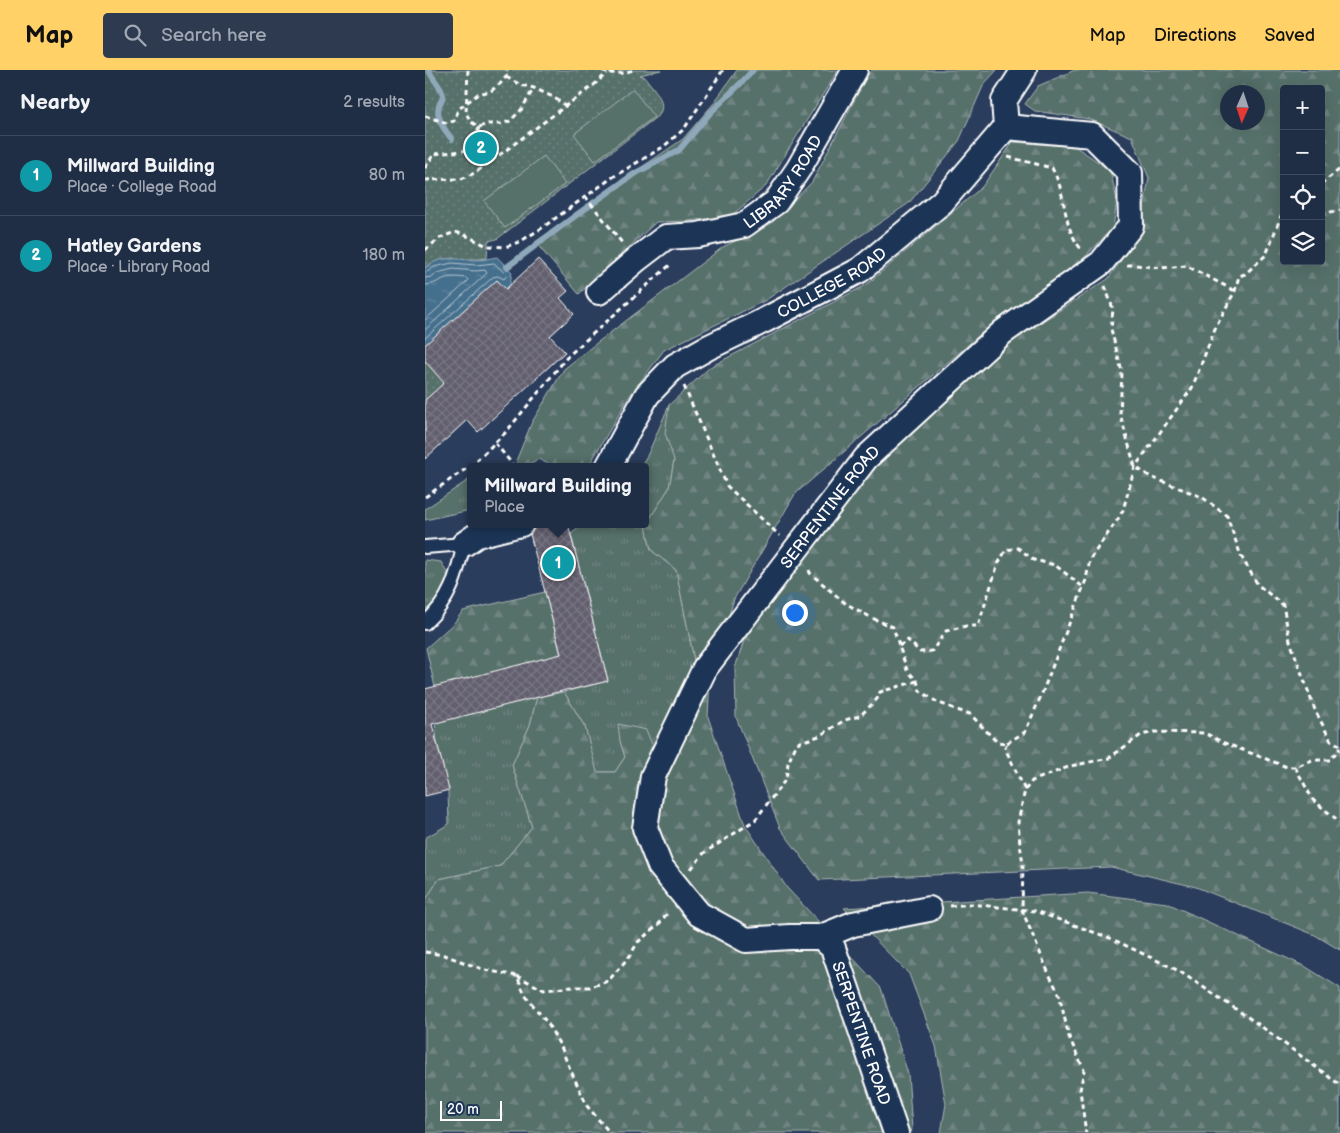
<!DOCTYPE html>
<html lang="en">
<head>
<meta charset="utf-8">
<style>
  body { margin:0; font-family:"Balsamiq Sans",sans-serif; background:#2d3a50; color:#f1f3f6 }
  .controls { position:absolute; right:15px; top:15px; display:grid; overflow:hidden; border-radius:5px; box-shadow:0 5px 20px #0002 }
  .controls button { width:45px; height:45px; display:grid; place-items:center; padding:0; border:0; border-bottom:1px solid #3d4a5e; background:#202e45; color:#f1f3f6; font:25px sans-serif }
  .compass { position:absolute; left:795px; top:15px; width:45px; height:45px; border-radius:50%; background:#202e45; box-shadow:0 5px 20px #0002; rotate:183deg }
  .scale { position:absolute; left:15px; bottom:12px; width:62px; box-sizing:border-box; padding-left:5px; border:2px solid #fff; border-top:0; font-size:14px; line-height:18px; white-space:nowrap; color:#fff; -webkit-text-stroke:4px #1d3557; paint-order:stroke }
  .you { position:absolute; left:369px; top:542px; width:18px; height:18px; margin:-12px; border:4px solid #fff; border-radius:50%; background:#1a73e8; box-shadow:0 0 0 8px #1a73e833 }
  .badge { display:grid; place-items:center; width:32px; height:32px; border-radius:50%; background:#ffd166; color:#fff; font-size:16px; font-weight:700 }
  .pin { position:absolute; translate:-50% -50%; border:2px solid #fff; box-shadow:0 1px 5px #0006 }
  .popup { position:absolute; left:42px; top:393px; width:182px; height:65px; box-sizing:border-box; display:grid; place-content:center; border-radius:5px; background:#202e45; filter:drop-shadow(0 1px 4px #0005); font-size:16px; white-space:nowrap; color:#a2a8b3 }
  .popup b { font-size:19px; color:#f1f3f6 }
  .popup::after { content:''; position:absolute; left:50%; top:100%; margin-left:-10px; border:10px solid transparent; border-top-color:#202e45 }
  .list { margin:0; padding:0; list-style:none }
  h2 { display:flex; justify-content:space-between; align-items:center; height:65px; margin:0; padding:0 20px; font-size:21px }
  h2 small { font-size:16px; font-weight:400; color:#a2a8b3 }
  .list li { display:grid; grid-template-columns:32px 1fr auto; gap:15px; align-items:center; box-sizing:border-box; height:80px; padding:0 20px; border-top:1px solid #3d4a5e }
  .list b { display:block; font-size:19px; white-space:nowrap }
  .list p { margin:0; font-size:16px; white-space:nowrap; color:#a2a8b3 }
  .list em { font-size:16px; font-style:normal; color:#a2a8b3 }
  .icon { flex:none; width:28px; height:28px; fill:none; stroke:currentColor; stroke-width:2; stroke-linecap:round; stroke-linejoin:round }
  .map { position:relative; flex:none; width:915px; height:1063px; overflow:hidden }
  header { display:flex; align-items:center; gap:30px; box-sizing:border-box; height:70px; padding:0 25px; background:#ffd166; color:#111 }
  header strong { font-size:24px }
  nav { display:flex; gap:28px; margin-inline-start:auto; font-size:18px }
  .search { width:350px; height:45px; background:#2d3a50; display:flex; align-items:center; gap:12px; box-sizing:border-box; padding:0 18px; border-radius:5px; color:#a2a8b3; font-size:19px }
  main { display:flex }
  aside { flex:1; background:#202e45 }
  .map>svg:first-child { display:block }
</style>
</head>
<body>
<header>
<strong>Map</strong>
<div class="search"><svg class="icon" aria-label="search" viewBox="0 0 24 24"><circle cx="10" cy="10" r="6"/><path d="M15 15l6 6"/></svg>Search here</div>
<nav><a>Map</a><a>Directions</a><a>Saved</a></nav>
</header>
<main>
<aside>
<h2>Nearby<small>2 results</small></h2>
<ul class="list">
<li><span class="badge" style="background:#0f9aa8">1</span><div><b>Millward Building</b><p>Place · College Road</p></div><em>80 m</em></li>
<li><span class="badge" style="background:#0f9aa8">2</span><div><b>Hatley Gardens</b><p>Place · Library Road</p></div><em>180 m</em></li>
</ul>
</aside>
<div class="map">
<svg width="915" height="1063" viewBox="0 0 915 1063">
  <defs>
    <pattern id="grass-tufts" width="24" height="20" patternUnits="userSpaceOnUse" patternTransform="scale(1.25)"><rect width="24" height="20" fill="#576f6b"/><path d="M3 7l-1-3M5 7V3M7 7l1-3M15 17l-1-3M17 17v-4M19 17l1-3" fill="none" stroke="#708581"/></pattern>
    <pattern id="forest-firs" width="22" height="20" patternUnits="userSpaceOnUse" patternTransform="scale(1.25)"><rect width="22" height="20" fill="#576f6b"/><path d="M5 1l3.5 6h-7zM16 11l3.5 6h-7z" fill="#708581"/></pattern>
    <pattern id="park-dots" width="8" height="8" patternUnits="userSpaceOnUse" patternTransform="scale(1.25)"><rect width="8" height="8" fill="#576f6b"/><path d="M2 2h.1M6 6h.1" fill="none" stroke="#708581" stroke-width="1.8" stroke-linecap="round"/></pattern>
    <pattern id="water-ripples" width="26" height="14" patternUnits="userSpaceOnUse" patternTransform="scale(1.25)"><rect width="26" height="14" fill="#456f8d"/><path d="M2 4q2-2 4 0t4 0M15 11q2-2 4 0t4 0" fill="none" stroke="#61859e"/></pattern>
    <pattern id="building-cross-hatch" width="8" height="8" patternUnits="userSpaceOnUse" patternTransform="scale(1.25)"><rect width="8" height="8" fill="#625e6e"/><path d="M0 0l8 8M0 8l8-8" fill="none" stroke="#7a7684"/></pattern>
  </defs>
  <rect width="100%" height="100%" fill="#2b3d5c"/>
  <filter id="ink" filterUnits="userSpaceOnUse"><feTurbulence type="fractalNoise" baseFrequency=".02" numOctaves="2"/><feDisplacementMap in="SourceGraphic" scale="10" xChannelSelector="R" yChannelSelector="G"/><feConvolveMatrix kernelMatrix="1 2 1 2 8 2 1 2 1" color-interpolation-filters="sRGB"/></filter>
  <g filter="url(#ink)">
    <path fill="url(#grass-tufts)" stroke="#abb7b5" d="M 244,335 L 249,390 L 244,418 L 221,455 L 226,480 L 251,500 L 272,605 L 264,661 L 248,687 L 195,671 L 200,687 L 190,702 L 171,702 L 160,657 L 139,622 L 183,611 L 146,464 L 159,454 L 220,454 L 220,397 L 215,397 L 223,384 Z
      M 45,409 L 45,440 L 0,450 L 0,439 Z
      M 0,490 L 16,492 L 23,505 L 19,519 L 5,537 L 0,540 Z
      M 112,627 L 105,655 L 87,695 L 107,757 L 75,796 L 14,809 L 0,831 L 0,768 L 24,754 L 23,720 L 12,671 L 10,653 Z"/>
    <path fill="url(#forest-firs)" stroke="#abb7b5" fill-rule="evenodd" d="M 312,0 L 413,0 L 341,116 L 306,146 L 263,151 L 231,152 L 154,224 L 110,172 L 214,99 L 258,69 L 289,33 Z
      M 447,0 L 572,0 L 559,14 L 534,71 L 484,133 L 341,230 L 239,280 L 204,327 L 163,397 L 130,397 L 113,389 L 99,397 L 95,397 L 91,391 L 107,352 L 139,299 L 169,275 L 298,177 L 347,153 L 387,112 L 442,6 Z
      M 650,0 L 915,0 L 915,880 L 890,865 L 771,817 L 686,797 L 394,810 L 355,758 L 311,647 L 310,598 L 328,543 L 403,434 L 581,275 L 683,209 L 714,165 L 724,108 L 707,67 L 664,49 L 610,41 L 600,34 L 613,16 ZM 859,19 L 896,19 L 896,191 L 859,191 ZM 802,22 L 832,22 L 832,52 L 802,52 Z
      M 588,72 L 651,77 L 685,100 L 692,130 L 688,158 L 654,193 L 566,255 L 370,424 L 309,529 L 285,607 L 283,647 L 320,755 L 362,818 L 456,918 L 483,1004 L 487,1059 L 486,1063 L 0,1063 L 0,831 L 14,809 L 75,796 L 107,757 L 87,695 L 105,655 L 112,627 L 139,622 L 160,657 L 172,702 L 190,702 L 200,687 L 195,671 L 193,654 L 221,660 L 230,681 L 248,687 L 264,661 L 272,605 L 251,500 L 226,480 L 221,455 L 244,418 L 249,390 L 240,363 L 244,335 L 285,297 L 441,215 L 557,117 Z
      M 120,522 L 136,586 L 10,617 L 1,578 L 29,553 L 38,541 Z
      M 663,823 L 742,833 L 881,897 L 915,918 L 915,1063 L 516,1063 L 521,1034 L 511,976 L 484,904 L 419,838 Z"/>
    <path fill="url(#park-dots)" stroke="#abb7b5" d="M 0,0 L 236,0 L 215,5 L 220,7 C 228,19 243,31 234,45 L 72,169 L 63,171 L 62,188 C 40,192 19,182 0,198 Z
      M 10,285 L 19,313 L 0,330 L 0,291 L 1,293 Z"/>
    <path fill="#576f6b" stroke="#abb7b5" d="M 208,19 L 229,47 L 170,91 L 149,64 Z
      M 119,86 L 140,114 L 80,158 L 59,131 Z"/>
    <path fill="url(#water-ripples)" stroke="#8fa9bb" d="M 72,187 L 87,202 L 85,215 L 0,275 L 0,198 C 17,184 31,190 51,190 C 58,190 65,188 72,187 Z"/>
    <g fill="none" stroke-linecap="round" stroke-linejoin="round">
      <path stroke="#b5c5d1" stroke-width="1" d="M 0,202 L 4,201 L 9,197 L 27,193 L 51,195 L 69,193 L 82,205 L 79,209 L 73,206 L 68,207 L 0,268
        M 0,208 L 6,207 L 12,203 L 28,199 L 51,201 L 60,200 L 62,203 L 0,260
        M 0,215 C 7,215 10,213 16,210 C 23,206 32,207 41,208 L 43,210 L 42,212 L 0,250"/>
      <path stroke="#8fa9bb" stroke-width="6" d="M 4,0 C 7,9 16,16 18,25 C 18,30 15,32 14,36 C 10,48 20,61 27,69
        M 82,197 L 150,146 L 209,104 L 254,80 L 285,43 L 319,10 L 328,0"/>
    </g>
    <path fill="url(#building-cross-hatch)" stroke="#fff" d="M 113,189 L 143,221 L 135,228 L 149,244 L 125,266 L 140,282 L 53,362 L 42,350 L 0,389 L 0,330 L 19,313 L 0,291 L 0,275 L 72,210 L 81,219 Z
      M 109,454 L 143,454 L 183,611 L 145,620 L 145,619 L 7,654 L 24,720 L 0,726 L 0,619 L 136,584 L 105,464 L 109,458 Z"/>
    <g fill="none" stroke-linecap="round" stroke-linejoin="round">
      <defs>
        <path id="service" d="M 0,477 L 39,474 C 31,507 26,529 0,553"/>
        <g id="minor">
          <path id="s1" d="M 174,222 L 211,190 L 241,167 L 273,165 L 319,155 L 351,132 L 374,98 L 430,0"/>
          <path id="s2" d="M 183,397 L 222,325 L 250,296 L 282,278 L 340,250 L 435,200 L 517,132 L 581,57 L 579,31 L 599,0"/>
          <path d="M 39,474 L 52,465 L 96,454"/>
          <path id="s3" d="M 504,839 L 428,854 L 396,867 L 365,867 L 321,870 L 274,844 L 235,796 L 220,758 L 228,706 L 280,598 L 441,388 L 578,262 L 676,193 L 706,156 L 705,103 L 667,65 L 581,57"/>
          <path id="s4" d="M 396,867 L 408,878 L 471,1063"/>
        </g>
      </defs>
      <use href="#service" stroke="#fff" stroke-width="16"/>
      <use href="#minor" stroke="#fff" stroke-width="28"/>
      <path stroke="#fff" stroke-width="3" stroke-dasharray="5 4" stroke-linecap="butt" d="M 43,0 L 41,43 L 46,52 L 54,57 L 63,54 L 76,54 L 85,51 L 96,40 L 109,18
        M 176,0 C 187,5 197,4 208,0
        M 81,7 L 96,15 L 109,18 L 128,27 L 141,36
        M 0,46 L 22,53 L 29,51 L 32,42 L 35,38 L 53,24 L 66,21 L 76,13 L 81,7 L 82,0
        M 583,87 L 627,98 C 630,104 633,110 635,117 C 641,139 641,162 657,180
        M 0,98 L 9,84 L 38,81 L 49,75 L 54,57
        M 0,110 L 36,109 L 50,103 L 169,15 L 182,3
        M 896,114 L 915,99
        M 160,126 L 198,174
        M 896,144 L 915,140
        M 0,180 L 15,168 L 30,162 L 38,164 L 62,176 L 80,177 L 94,172 L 114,160 L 188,107 L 238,77 L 259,59 L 298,0
        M 702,195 L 711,195 L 735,198 L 762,196 L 810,221
        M 680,216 L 688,239 L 686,259 L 697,302 L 695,344 L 710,397 L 726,407 L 777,427 L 802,446 L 816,486 L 833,515 L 858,535 L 865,571 L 890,640 L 906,671 L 915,675
        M 259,316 L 302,416 L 355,466
        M 70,373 L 88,395 L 87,397
        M 0,427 L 48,394 L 81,362 L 143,286 L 245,195
        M 384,500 L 385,503 L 420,533 L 447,548 L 468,557 L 482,600 L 492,611 L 495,621 L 512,632 L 535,641 L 545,644 L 572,672 L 582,673 L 580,678 L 600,720 L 593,752 L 595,774 L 598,794 L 597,840 L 624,904 L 634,924 L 644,967 L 659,1000 L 655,1020 L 661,1063
        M 474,576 L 483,570 L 495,582 L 507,581 L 521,561 L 541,556 L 553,556 L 573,494 L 581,480 L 593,478 L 609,490 L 630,495 L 658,517
        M 582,673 L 600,662 L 616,626 L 661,510 L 665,489 L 693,449 L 698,440 L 710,397 L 767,318 L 791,256 L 810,221 L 814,206 L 820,204 L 841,185 L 856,146 L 859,144
        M 870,697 L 888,730 L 915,752
        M 600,720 L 607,711 L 646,696 L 684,688 L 716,665 L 730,662 L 780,663 L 797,672 L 862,697 L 870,697 L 887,690 L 905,690 L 915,678
        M 266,799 L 279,783 L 330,750 L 361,709 L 363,693 L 372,673 L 394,666 L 420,650 L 435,646 L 452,629 L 455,622 L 492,611
        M 525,836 L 546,834 L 610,841 L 685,868 L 754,901 L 833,954 L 915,1015
        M 0,882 L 19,885 L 60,900 L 92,906 L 100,925 L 123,954 L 137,979 L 141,990 L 162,1036 L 185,1063
        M 92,906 L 119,920 L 147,917 L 165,917 L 183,911 L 204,887 L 213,872 L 234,854 L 244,841"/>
      <use href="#service" stroke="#1d3557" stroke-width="12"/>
      <use href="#minor" stroke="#1d3557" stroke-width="24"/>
    </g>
  </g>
  <g text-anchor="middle" stroke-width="5" stroke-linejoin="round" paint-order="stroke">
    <g font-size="16" fill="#fff" stroke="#1d3557">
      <text dy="6" stroke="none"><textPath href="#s1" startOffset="225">LIBRARY ROAD</textPath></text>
      <text dy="6" stroke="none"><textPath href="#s2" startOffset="300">COLLEGE ROAD</textPath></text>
      <text dy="6" stroke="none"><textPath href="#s3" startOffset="720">SERPENTINE ROAD</textPath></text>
      <text dy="6" stroke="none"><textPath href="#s4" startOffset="106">SERPENTINE ROAD</textPath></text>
    </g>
  </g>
</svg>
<div class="controls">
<button>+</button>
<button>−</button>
<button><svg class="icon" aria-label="locate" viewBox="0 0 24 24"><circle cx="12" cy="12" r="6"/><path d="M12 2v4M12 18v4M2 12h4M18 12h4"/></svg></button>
<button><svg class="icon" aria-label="layers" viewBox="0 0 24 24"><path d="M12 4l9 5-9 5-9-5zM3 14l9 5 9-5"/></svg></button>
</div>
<svg class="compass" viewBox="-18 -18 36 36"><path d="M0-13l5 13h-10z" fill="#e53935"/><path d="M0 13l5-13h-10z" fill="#a2a8b3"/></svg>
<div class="scale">20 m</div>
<div class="you"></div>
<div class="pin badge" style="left:133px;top:493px;background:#0f9aa8">1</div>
<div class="popup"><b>Millward Building</b>Place</div>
<div class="pin badge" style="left:56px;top:78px;background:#0f9aa8">2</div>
</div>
</main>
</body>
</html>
